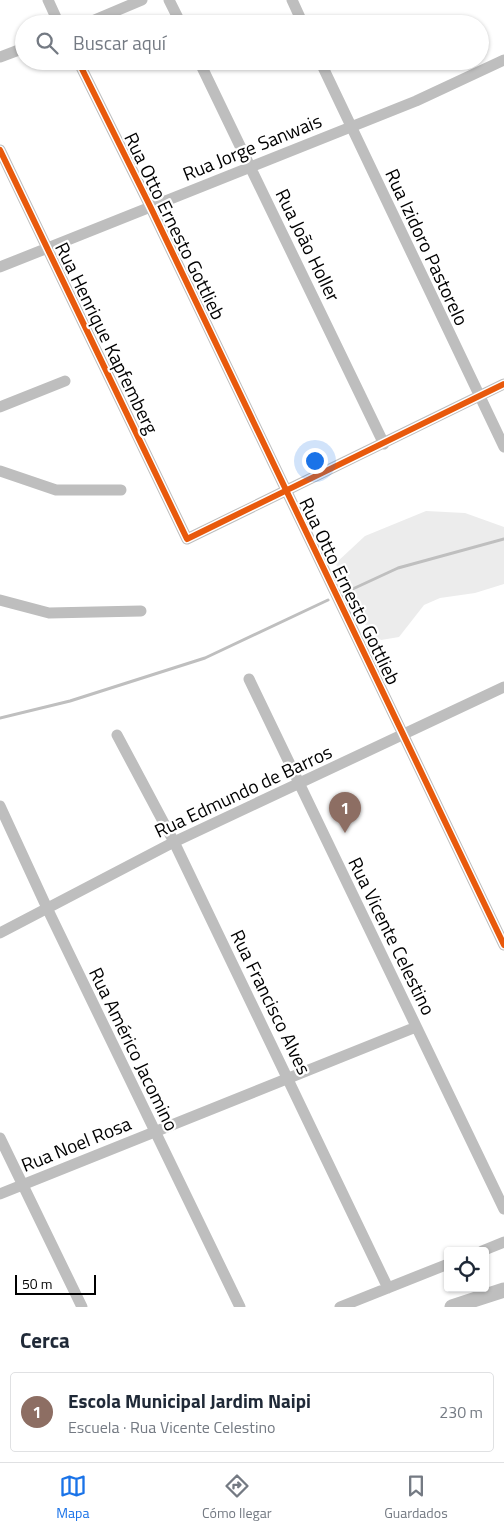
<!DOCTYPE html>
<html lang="es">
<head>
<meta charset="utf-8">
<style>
  body { margin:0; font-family:"Titillium Web",sans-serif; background:#f2f2f3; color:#1f2937 }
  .controls { position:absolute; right:15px; bottom:15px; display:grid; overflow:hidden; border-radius:5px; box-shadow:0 1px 4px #0004 }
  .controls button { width:45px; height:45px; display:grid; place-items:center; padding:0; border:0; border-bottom:1px solid #e0e1e3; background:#fff; color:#1f2937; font:25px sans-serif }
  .scale { position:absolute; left:15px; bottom:12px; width:81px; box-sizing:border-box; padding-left:5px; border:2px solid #000; border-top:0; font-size:14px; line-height:18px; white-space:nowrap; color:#000; -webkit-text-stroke:4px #fff; paint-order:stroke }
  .you { position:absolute; left:314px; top:460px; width:18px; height:18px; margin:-12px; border:4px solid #fff; border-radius:50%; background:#1a73e8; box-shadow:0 0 0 8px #1a73e833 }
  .badge { display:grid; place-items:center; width:32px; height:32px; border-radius:50%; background:#1a73e8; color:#fff; font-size:16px; font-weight:700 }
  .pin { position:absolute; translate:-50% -41px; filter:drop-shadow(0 1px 2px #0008) }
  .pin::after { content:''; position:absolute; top:26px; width:18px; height:15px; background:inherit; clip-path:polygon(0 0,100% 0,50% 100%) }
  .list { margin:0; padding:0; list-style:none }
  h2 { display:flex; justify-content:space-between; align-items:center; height:65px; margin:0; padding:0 20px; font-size:21px }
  h2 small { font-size:16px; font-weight:400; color:#747a83 }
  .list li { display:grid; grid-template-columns:32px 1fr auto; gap:15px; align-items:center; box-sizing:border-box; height:80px; margin:0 10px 10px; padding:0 10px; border:1px solid #e0e1e3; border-radius:5px }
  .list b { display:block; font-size:19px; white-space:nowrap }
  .list p { margin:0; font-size:16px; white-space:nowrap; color:#747a83 }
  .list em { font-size:16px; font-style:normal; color:#747a83 }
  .icon { flex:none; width:28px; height:28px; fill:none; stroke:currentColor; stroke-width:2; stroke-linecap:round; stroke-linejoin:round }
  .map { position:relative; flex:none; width:504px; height:1307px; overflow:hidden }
  .search { position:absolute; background:#fff; box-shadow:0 1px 4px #0004; left:15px; right:15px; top:15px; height:55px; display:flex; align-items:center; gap:12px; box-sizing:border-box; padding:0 18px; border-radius:28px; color:#747a83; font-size:19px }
  .sheet { height:155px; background:#fff }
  nav { display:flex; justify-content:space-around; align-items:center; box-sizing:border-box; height:70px; border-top:1px solid #e0e1e3; background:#fff; font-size:14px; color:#747a83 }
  nav a { display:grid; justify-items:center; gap:2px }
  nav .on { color:#1a73e8 }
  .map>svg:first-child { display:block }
</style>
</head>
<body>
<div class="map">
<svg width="504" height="1307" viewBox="0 0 504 1307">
  <rect width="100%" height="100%" fill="#fff"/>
  <path fill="#ececec" d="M 426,511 L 465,513 L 504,527 L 504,584 L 475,593 L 440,598 L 424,605 L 399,637 L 381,640 C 357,621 344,592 336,563 L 365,536 Z"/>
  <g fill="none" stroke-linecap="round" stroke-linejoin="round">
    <path stroke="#bfbfbf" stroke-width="3" d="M 344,593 L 398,568 L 504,539
      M 0,718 L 70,701 L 205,658 L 328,600"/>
    <path stroke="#bebebe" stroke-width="11" d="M 48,0 L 59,24
      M 169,0 L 181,24
      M 292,0 L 303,24
      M 85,24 L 142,0
      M 0,57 L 24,48
      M 78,61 L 150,206 L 504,945
      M 199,61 L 384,444
      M 320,61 L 504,447
      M 0,150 L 187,539 L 504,384
      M 0,267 L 416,101 L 504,60
      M 0,407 L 65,381
      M 0,471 L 56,490 L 121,490
      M 0,600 L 49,613 L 141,611
      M 249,679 L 504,1209
      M 117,735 L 174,842 L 388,1288
      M 0,806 L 47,908 L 240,1307
      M 0,933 L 174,842 L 504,687
      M 0,1138 L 82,1307
      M 0,1194 L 416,1027
      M 482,1251 L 504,1242
      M 340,1307 L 448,1264"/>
    <path stroke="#bebebe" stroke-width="15" d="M 452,1307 L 504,1290"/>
    <defs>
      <path id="cycleway" d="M 78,61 L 150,206 L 504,945
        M 0,150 L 187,539 L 504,384"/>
    </defs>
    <use href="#cycleway" stroke="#fff" stroke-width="9"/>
    <use href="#cycleway" stroke="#e8590c" stroke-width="6"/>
  </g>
  <g text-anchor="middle" stroke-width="4.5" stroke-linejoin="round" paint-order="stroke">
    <g font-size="19" fill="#000" stroke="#fff">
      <text transform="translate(252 147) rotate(-22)" y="7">Rua Jorge Sanwais</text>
      <text transform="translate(175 226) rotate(64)" y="7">Rua Otto Ernesto Gottlieb</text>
      <text transform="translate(308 245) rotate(64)" y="7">Rua João Holler</text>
      <text transform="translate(427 247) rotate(65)" y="7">Rua Izidoro Pastorelo</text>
      <text transform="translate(107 338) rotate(64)" y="7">Rua Henrique Kapfemberg</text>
      <text transform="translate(350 591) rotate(64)" y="7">Rua Otto Ernesto Gottlieb</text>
      <text transform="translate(243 791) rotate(-25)" y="7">Rua Edmundo de Barros</text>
      <text transform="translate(392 936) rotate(64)" y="7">Rua Vicente Celestino</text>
      <text transform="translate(271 1002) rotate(64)" y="7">Rua Francisco Alves</text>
      <text transform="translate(134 1049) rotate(64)" y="7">Rua Américo Jacomino</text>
      <text transform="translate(76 1144) rotate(-22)" y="7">Rua Noel Rosa</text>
    </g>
  </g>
</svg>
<div class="controls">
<button><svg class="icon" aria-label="locate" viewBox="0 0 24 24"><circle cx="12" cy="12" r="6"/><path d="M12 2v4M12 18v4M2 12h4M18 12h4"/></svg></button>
</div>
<div class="scale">50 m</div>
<div class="you"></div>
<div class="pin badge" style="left:345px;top:833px;background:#8d6e63">1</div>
<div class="search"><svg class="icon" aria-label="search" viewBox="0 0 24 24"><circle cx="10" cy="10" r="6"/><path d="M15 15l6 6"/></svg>Buscar aquí</div>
</div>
<section class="sheet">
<h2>Cerca<small></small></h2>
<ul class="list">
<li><span class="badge" style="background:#8d6e63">1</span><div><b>Escola Municipal Jardim Naipi</b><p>Escuela · Rua Vicente Celestino</p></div><em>230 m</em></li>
</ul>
</section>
<nav>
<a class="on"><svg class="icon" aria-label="map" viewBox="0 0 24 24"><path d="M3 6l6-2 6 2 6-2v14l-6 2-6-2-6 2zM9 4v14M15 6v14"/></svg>Mapa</a>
<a><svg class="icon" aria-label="directions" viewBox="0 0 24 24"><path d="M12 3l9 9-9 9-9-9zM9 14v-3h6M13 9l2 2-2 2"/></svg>Cómo llegar</a>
<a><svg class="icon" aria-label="saved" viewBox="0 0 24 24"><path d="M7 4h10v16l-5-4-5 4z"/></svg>Guardados</a>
</nav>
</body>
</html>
